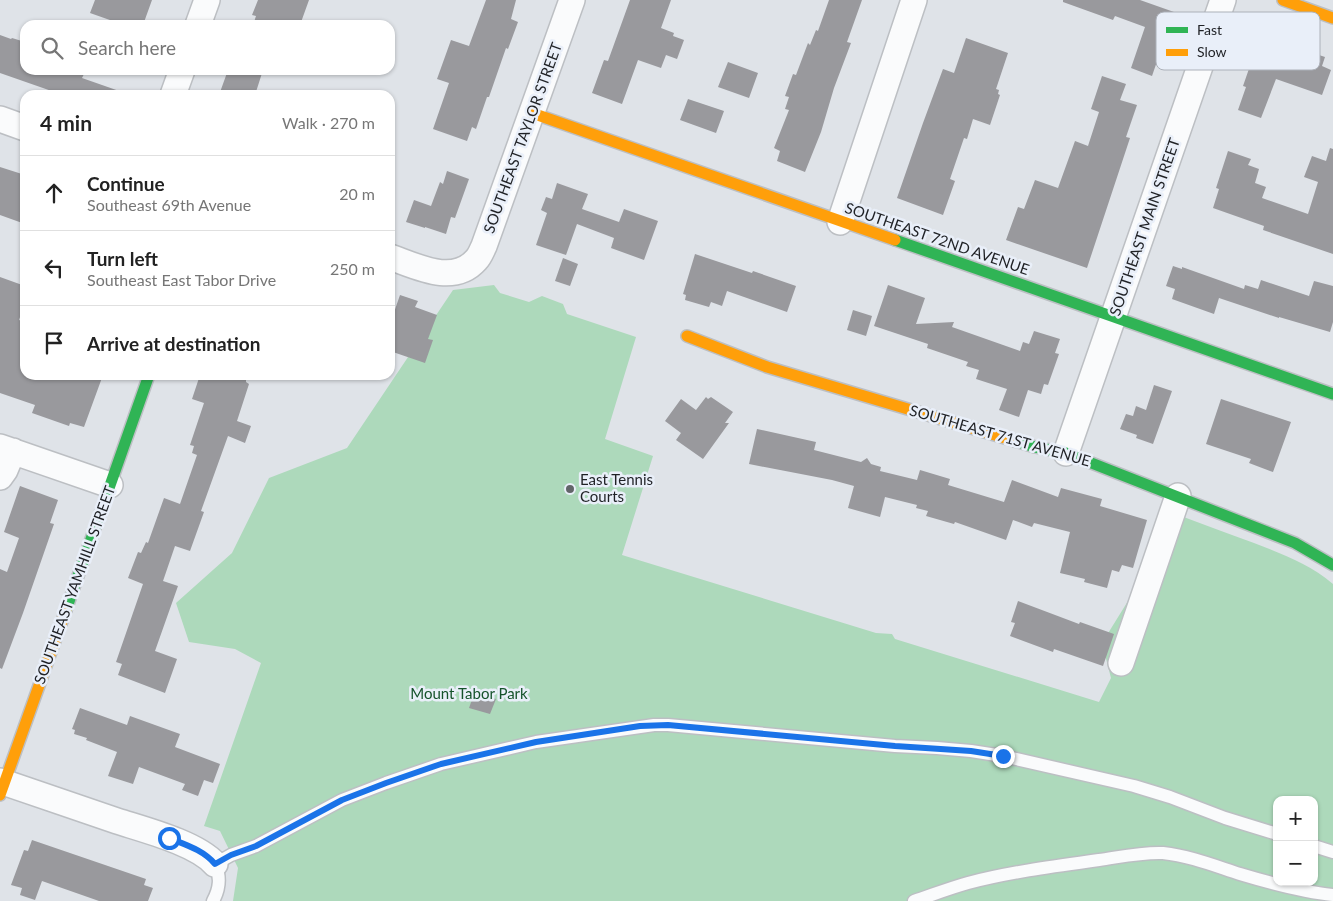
<!DOCTYPE html>
<html lang="en">
<head>
<meta charset="utf-8">
<style>
  body { margin:0; font-family:Lato,sans-serif; background:#f6f6f6; color:#222 }
  .controls { position:absolute; right:15px; bottom:15px; display:grid; overflow:hidden; border-radius:10px; box-shadow:0 1px 4px #0004 }
  .controls button { width:45px; height:45px; display:grid; place-items:center; padding:0; border:0; border-bottom:1px solid #e0e0e0; background:#fff; color:#222; font:25px sans-serif }
  .stop { position:absolute; width:15px; height:15px; margin:-11px; border:4px solid #1a73e8; border-radius:50%; background:#fff }
  .stop.end { background:#1a73e8; border-color:#fff; box-shadow:0 1px 5px #0008 }
  .list { margin:0; padding:0; list-style:none }
  h2 { display:flex; justify-content:space-between; align-items:center; height:65px; margin:0; padding:0 20px; font-size:21px }
  h2 small { font-size:16px; font-weight:400; color:#767676 }
  .list li { display:grid; grid-template-columns:32px 1fr auto; gap:15px; align-items:center; box-sizing:border-box; height:75px; padding:0 20px; border-top:1px solid #e0e0e0 }
  .list b { display:block; font-size:19px; white-space:nowrap }
  .list p { margin:0; font-size:16px; white-space:nowrap; color:#767676 }
  .list em { font-size:16px; font-style:normal; color:#767676 }
  .icon { flex:none; width:28px; height:28px; fill:none; stroke:currentColor; stroke-width:2; stroke-linecap:round; stroke-linejoin:round }
  .map { position:relative; flex:none; width:1333px; height:901px; overflow:hidden }
  .search { position:absolute; background:#fff; box-shadow:0 1px 4px #0004; left:20px; top:20px; width:375px; height:55px; display:flex; align-items:center; gap:12px; box-sizing:border-box; padding:0 18px; border-radius:15px; color:#767676; font-size:19px }
  .panel { position:absolute; background:#fff; box-shadow:0 1px 4px #0004; left:20px; top:90px; width:375px; height:290px; border-radius:15px }
  .map>svg:first-child { display:block }
</style>
</head>
<body>
<div class="map">
<svg width="1333" height="901" viewBox="0 0 1333 901">
  <rect width="100%" height="100%" fill="#dfe3e8"/>
  <path fill="#add9bb" fill-rule="evenodd" d="M 494,285 L 500,293 L 529,302 L 542,296 L 563,304 L 567,314 L 636,337 L 605,439 L 653,456 L 622,555 L 876,633 L 892,634 L 895,639 L 1099,702 L 1111,678 L 1102,643 L 1128,601 L 1165,564 L 1181,516 C 1205,525 1229,534 1254,543 C 1282,554 1310,564 1333,584 L 1333,901 L 233,901 L 238,868 L 220,831 L 204,826 L 261,663 L 235,649 L 189,642 L 176,603 L 232,553 L 269,478 L 347,448 L 453,290 ZM 1277,800 L 1314,800 L 1314,882 L 1277,882 Z"/>
  <path fill="#99999d" d="M 95,0 L 152,0 L 143,25 L 124,25 L 90,13 Z
    M 258,0 L 309,0 L 300,25 L 253,25 L 256,16 L 252,15 Z
    M 486,0 L 516,0 L 511,19 L 518,22 L 508,49 L 506,48 L 489,97 L 487,97 L 476,129 L 472,127 L 467,141 L 433,129 L 449,83 L 437,79 L 451,40 L 469,46 Z
    M 630,0 L 671,0 L 661,28 L 674,33 L 673,36 L 684,40 L 677,59 L 666,55 L 661,68 L 638,60 L 622,104 L 592,93 L 604,60 L 608,61 Z
    M 829,0 L 862,0 L 847,42 L 851,43 L 834,88 L 821,132 L 805,172 L 777,161 L 780,151 L 774,148 L 789,110 L 785,109 L 789,97 L 785,96 L 793,74 L 796,75 L 808,43 L 810,45 L 816,30 L 818,31 Z
    M 1063,0 L 1140,0 L 1174,12 L 1152,76 L 1131,68 L 1145,27 L 1115,16 L 1113,20 L 1063,2 Z
    M 1257,32 L 1311,50 L 1310,52 L 1325,57 L 1322,66 L 1331,70 L 1322,95 L 1276,79 L 1261,118 L 1238,110 L 1246,87 L 1243,86 L 1251,63 L 1247,61 Z
    M 0,35 L 11,39 L 12,38 L 25,42 L 25,70 L 73,70 L 84,74 L 82,78 L 122,92 L 122,95 L 63,95 L 0,73 Z
    M 966,38 L 1008,53 L 996,89 L 999,90 L 998,94 L 1000,95 L 990,125 L 973,119 L 967,139 L 964,138 L 950,179 L 955,181 L 943,215 L 897,198 L 923,123 L 943,69 L 954,73 Z
    M 728,62 L 758,73 L 749,98 L 718,87 Z
    M 228,70 L 263,70 L 255,95 L 219,95 Z
    M 1102,76 L 1126,84 L 1120,100 L 1137,105 L 1126,137 L 1130,138 L 1087,268 L 1006,240 L 1018,207 L 1024,209 L 1035,180 L 1058,188 L 1075,141 L 1088,146 L 1099,112 L 1091,109 Z
    M 688,99 L 724,111 L 716,133 L 680,120 Z
    M 1330,148 L 1333,149 L 1333,254 L 1263,230 L 1264,226 L 1213,208 L 1219,189 L 1216,188 L 1228,151 L 1251,159 L 1248,165 L 1259,169 L 1255,183 L 1266,187 L 1262,198 L 1308,214 L 1318,182 L 1304,177 L 1312,156 L 1326,161 Z
    M 0,167 L 25,175 L 25,224 L 0,215 Z
    M 447,171 L 469,179 L 455,218 L 451,217 L 446,234 L 425,227 L 425,228 L 406,222 L 414,200 L 431,206 L 440,182 L 443,184 Z
    M 557,183 L 588,194 L 582,209 L 619,222 L 624,209 L 658,221 L 644,260 L 611,248 L 614,238 L 577,224 L 566,255 L 536,245 L 547,213 L 541,210 L 546,197 L 552,199 Z
    M 695,254 L 752,273 L 753,271 L 796,286 L 787,312 L 727,291 L 722,306 L 711,302 L 709,307 L 685,300 L 686,295 L 683,294 Z
    M 563,258 L 578,264 L 570,286 L 555,281 Z
    M 1173,266 L 1182,269 L 1182,267 L 1244,289 L 1245,285 L 1258,289 L 1261,280 L 1309,296 L 1314,281 L 1333,286 L 1333,322 L 1330,332 L 1279,317 L 1279,318 L 1219,298 L 1214,314 L 1172,299 L 1175,289 L 1166,286 Z
    M 0,277 L 25,286 L 25,303 L 19,320 L 25,322 L 25,375 L 103,375 L 84,427 L 70,423 L 69,426 L 32,413 L 35,405 L 0,393 Z
    M 888,285 L 925,298 L 916,324 L 954,322 L 952,327 L 1020,351 L 1023,342 L 1029,344 L 1034,331 L 1060,339 L 1055,353 L 1059,354 L 1048,385 L 1044,384 L 1041,394 L 1028,390 L 1019,417 L 999,410 L 1007,389 L 976,379 L 979,370 L 966,366 L 968,362 L 927,348 L 928,344 L 874,326 Z
    M 400,295 L 418,301 L 415,307 L 437,315 L 428,339 L 433,340 L 425,363 L 390,351 L 390,324 Z
    M 853,310 L 872,316 L 866,336 L 847,330 Z
    M 200,375 L 232,375 L 246,380 L 246,382 L 249,384 L 237,421 L 251,426 L 245,443 L 228,436 L 201,511 L 204,512 L 190,551 L 175,546 L 163,581 L 178,586 L 155,651 L 177,659 L 165,693 L 118,675 L 122,664 L 116,662 L 143,584 L 128,578 L 138,552 L 141,553 L 146,542 L 148,543 L 164,498 L 180,504 L 197,455 L 192,453 L 194,446 L 190,445 L 204,403 L 192,399 Z
    M 1154,385 L 1172,391 L 1153,444 L 1136,438 L 1137,435 L 1120,429 L 1126,414 L 1133,416 L 1136,406 L 1146,410 Z
    M 706,397 L 708,399 L 711,397 L 733,412 L 725,423 L 729,423 L 703,459 L 676,440 L 681,433 L 665,421 L 681,399 L 696,410 Z
    M 1221,399 L 1291,422 L 1273,472 L 1249,463 L 1251,459 L 1206,444 Z
    M 757,429 L 816,442 L 814,450 L 861,462 L 867,458 L 871,464 L 881,467 L 880,471 L 917,480 L 920,470 L 950,479 L 948,485 L 1004,502 L 1012,480 L 1058,497 L 1061,488 L 1102,499 L 1100,506 L 1147,520 L 1133,568 L 1122,565 L 1119,572 L 1112,570 L 1107,588 L 1084,582 L 1085,579 L 1060,573 L 1070,532 L 1034,523 L 1032,527 L 1013,520 L 1006,540 L 955,522 L 954,524 L 926,516 L 928,511 L 916,508 L 917,505 L 885,497 L 880,517 L 848,508 L 854,486 L 832,480 L 749,464 Z
    M 20,486 L 58,500 L 50,523 L 54,524 L 23,613 L 2,669 L 0,668 L 0,569 L 7,572 L 19,538 L 4,532 Z
    M 1018,601 L 1079,624 L 1080,622 L 1114,634 L 1103,666 L 1054,649 L 1053,652 L 1010,636 L 1015,623 L 1011,622 Z
    M 475,691 L 496,699 L 490,714 L 469,708 Z
    M 80,708 L 127,725 L 130,716 L 180,734 L 175,747 L 220,764 L 213,783 L 204,780 L 198,796 L 182,790 L 185,784 L 139,767 L 133,784 L 108,776 L 117,752 L 86,740 L 87,738 L 74,734 L 75,730 L 72,729 Z
    M 32,840 L 146,879 L 144,885 L 153,888 L 148,901 L 99,901 L 42,881 L 35,900 L 20,895 L 22,888 L 11,885 L 24,850 L 28,851 Z"/>
  <g fill="none" stroke-linecap="round" stroke-linejoin="round">
    <defs>
      <path id="lane" d="M 1314,846 L 1333,852
        M 213,901 C 220,888 221,877 215,864 L 231,855 L 256,846 L 342,800 L 386,783 L 441,764 L 536,742 L 654,725 L 668,725 L 895,746 L 937,748 L 971,751 L 1003,756 L 1134,786 L 1170,797 L 1225,818 L 1277,834
        M 914,901 C 932,895 950,888 968,883 C 1010,872 1056,866 1099,860 C 1120,857 1142,852 1163,853 C 1190,856 1215,866 1240,874 C 1270,883 1302,892 1333,895"/>
      <path id="street" d="M 198,25 L 207,0
        M 173,95 L 182,70
        M 0,119 L 25,128
        M 840,222 L 914,0
        M 390,257 C 416,266 453,286 476,260 C 480,256 482,250 484,246 L 572,0
        M 0,447 L 110,485
        M 1066,453 L 1223,0
        M 0,477 L 5,470 L 13,451
        M 1121,663 L 1178,496
        M 0,781 C 39,794 78,808 117,821 C 145,830 196,843 215,864"/>
      <path id="fast" d="M 895,240 L 1333,394
        M 1015,441 L 1035,447 L 1066,453 L 1295,543 L 1333,565
        M 66,610 L 149,375"/>
      <path id="slow" d="M 1283,0 L 1333,18
        M 532,113 L 895,240
        M 687,336 L 767,367 L 1015,441
        M 0,795 L 66,610"/>
    </defs>
    <use href="#lane" stroke="#bcbfc3" stroke-width="15"/>
    <use href="#street" stroke="#bcbfc3" stroke-width="28"/>
    <use href="#fast" stroke="#bcbfc3" stroke-width="14"/>
    <use href="#slow" stroke="#bcbfc3" stroke-width="14"/>
    <use href="#lane" stroke="#fafbfc" stroke-width="12"/>
    <use href="#street" stroke="#fafbfc" stroke-width="25"/>
    <use href="#fast" stroke="#30b455" stroke-width="11"/>
    <use href="#slow" stroke="#ff9f0a" stroke-width="11"/>
  </g>
  <g fill="none" stroke-linecap="round" stroke-linejoin="round">
    <path stroke="#1a73e8" stroke-width="6" d="M 169,838 C 186,845 203,850 215,864 L 231,855 L 256,846 L 342,800 L 386,783 L 441,764 L 536,742 L 640,726 L 668,725 L 895,746 L 971,751 L 1003,756"/>
  </g>
  <circle fill="#626569" stroke="#e9eff9" stroke-width="2" cx="570" cy="489" r="5"/>
  <g text-anchor="middle" stroke-width="5" stroke-linejoin="round" paint-order="stroke">
    <g font-size="15" fill="#1f2125" stroke="#e9eff9">
      <text transform="translate(523 138) rotate(-70)" y="5">SOUTHEAST TAYLOR STREET</text>
      <text transform="translate(1145 227) rotate(-71)" y="5">SOUTHEAST MAIN STREET</text>
      <text transform="translate(937 239) rotate(19)" y="5">SOUTHEAST 72ND AVENUE</text>
      <text transform="translate(1000 436) rotate(16)" y="5">SOUTHEAST 71ST AVENUE</text>
      <text transform="translate(75 585) rotate(-70)" y="5">SOUTHEAST YAMHILL STREET</text>
    </g>
    <g font-size="15" fill="#1f2125" stroke="#e9eff9" text-anchor="start">
      <text x="580" y="485">East Tennis<tspan x="580" dy="17">Courts</tspan></text>
    </g>
    <g font-size="15" fill="#15532b" stroke="#e9eff9">
      <text x="469" y="699">Mount Tabor Park</text>
    </g>
  </g>
  <rect x="1156" y="12" width="164" height="58" rx="8" fill="#e9eff9" stroke="#acb1b9" stroke-width="1"/>
  <rect x="1166" y="27" width="22" height="6" fill="#30b455"/>
  <rect x="1166" y="49" width="22" height="7" fill="#ff9f0a"/>
  <g font-size="14" fill="#1f2125">
    <text x="1197" y="35">Fast</text>
    <text x="1197" y="57">Slow</text>
  </g>
</svg>
<div class="controls">
<button>+</button>
<button>−</button>
</div>
<div class="stop" style="left:169px;top:838px"></div>
<div class="stop end" style="left:1003px;top:756px"></div>
<div class="search"><svg class="icon" aria-label="search" viewBox="0 0 24 24"><circle cx="10" cy="10" r="6"/><path d="M15 15l6 6"/></svg>Search here</div>
<section class="panel">
<h2>4 min<small>Walk · 270 m</small></h2>
<ul class="list">
<li><svg class="icon" aria-label="ahead" viewBox="0 0 24 24"><path d="M12 20V5M6 11l6-6 6 6"/></svg><div><b>Continue</b><p>Southeast 69th Avenue</p></div><em>20 m</em></li>
<li><svg class="icon" aria-label="left" viewBox="0 0 24 24"><path d="M17 20v-9H6M10 6l-5 5 5 5"/></svg><div><b>Turn left</b><p>Southeast East Tabor Drive</p></div><em>250 m</em></li>
<li><svg class="icon" aria-label="arrive" viewBox="0 0 24 24"><path d="M6 21V4h12l-3 4 3 4H6"/></svg><div><b>Arrive at destination</b></div></li>
</ul>
</section>
</div>
</body>
</html>
